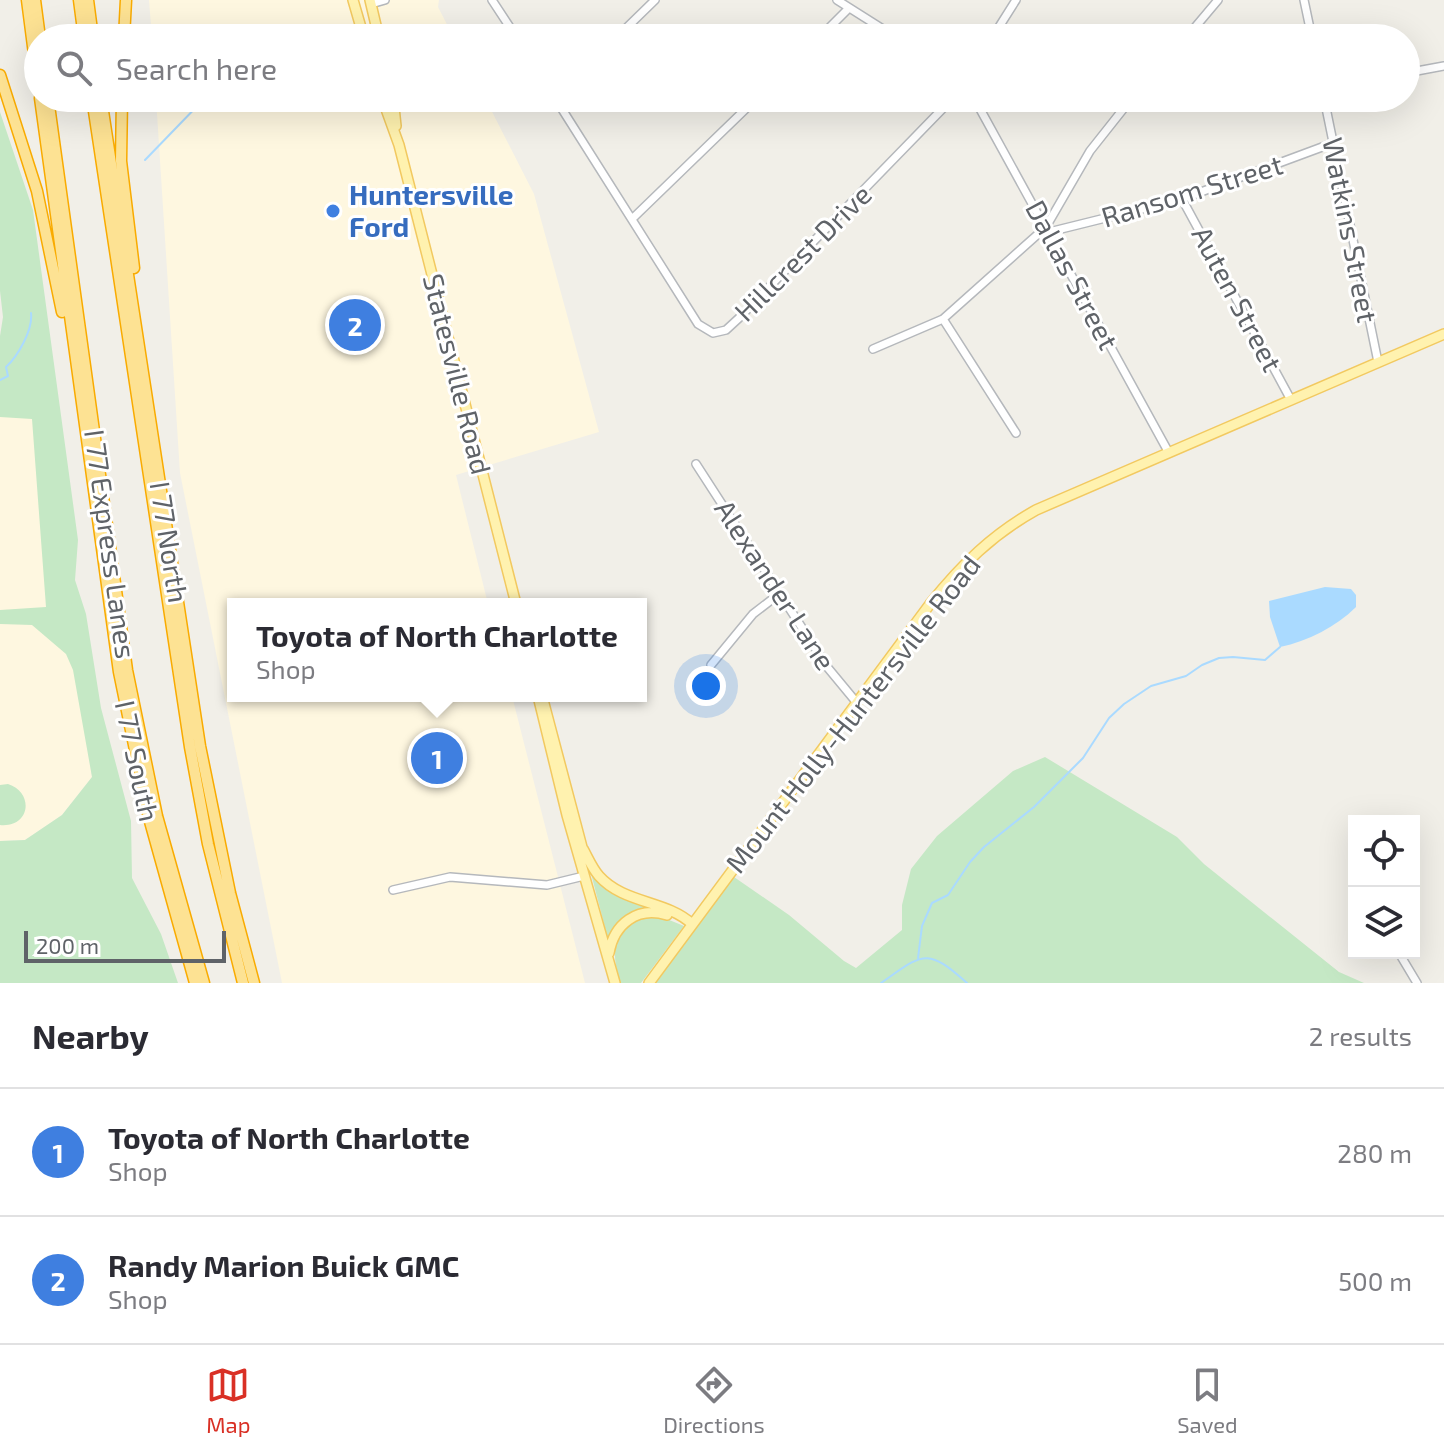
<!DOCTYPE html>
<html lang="en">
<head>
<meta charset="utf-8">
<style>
  body { margin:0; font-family:"Exo 2",sans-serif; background:#f2f2f3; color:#2b2b33 }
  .controls { position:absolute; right:24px; bottom:24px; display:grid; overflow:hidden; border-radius:0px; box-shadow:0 8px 32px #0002 }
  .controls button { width:72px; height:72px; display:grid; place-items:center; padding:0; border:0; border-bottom:2px solid #e1e1e2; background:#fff; color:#2b2b33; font:40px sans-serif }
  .scale { position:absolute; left:24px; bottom:20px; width:202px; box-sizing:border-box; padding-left:8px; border:4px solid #5f6368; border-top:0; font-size:22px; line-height:28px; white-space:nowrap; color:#5f6368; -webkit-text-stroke:6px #fff; paint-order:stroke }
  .you { position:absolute; left:706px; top:686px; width:28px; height:28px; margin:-20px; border:6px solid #fff; border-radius:50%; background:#1a73e8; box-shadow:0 0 0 12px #1a73e833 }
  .badge { display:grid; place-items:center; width:52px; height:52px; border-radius:50%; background:#d93025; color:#fff; font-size:26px; font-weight:700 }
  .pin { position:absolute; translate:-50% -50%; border:4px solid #fff; box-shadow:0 2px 8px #0006 }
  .popup { position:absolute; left:227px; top:598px; width:420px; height:104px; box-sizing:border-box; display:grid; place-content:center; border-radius:0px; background:#fff; filter:drop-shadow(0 2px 6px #0005); font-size:26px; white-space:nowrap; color:#7c7c81 }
  .popup b { font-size:30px; color:#2b2b33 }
  .popup::after { content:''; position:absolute; left:50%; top:100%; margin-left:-16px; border:16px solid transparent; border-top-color:#fff }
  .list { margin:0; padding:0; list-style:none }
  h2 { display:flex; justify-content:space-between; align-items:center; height:104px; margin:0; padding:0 32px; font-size:34px }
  h2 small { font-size:26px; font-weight:400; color:#7c7c81 }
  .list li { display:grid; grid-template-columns:52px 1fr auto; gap:24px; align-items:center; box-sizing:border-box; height:128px; padding:0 32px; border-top:2px solid #e1e1e2 }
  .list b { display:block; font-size:30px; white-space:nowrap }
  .list p { margin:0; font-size:26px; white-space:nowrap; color:#7c7c81 }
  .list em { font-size:26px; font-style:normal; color:#7c7c81 }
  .icon { flex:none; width:44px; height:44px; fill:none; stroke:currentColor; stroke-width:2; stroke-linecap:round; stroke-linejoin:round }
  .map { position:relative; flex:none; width:1444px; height:983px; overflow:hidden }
  .search { position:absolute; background:#fff; box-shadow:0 8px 32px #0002; left:24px; right:24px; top:24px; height:88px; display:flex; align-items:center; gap:20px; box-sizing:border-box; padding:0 28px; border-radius:44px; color:#7c7c81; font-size:30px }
  .sheet { height:360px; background:#fff }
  nav { display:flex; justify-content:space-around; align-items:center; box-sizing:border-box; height:112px; border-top:2px solid #e1e1e2; background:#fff; font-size:22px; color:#7c7c81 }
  nav a { display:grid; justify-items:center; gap:4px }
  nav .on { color:#d93025 }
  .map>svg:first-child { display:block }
</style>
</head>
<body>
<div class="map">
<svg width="1444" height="983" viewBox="0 0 1444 983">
  <rect width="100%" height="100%" fill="#f1efe8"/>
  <path fill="#fef7e0" d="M 149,0 L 439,0 L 438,7 L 454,38 L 152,38 Z
    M 156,98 L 485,98 L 534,194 L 599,432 L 456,475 L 488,604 L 233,604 L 233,696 L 512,696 L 585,983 L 282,983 L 180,473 Z
    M 25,342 L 92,777 L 62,815 L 25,840 L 0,841 L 0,383 Z"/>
  <path fill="#c5e8c5" d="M 0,112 L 33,210 L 78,540 L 75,580 L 86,614 L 101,708 L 131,821 L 132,878 L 161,934 L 178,983 L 0,983 L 0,841 L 25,840 L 62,815 L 92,777 L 73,670 L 66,654 L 32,625 L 0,624 L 0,610 L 46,607 L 32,419 L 0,417 L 0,336 L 3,317 L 0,291 Z
    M 1045,757 L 1177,837 L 1204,864 L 1339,972 L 1364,983 L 655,983 L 734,877 L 789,915 L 844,961 L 856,968 L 902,930 L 902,905 L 911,869 L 937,836 L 1013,771 Z
    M 8,784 C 35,793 30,828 0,825 L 0,785 Z
    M 588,862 L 595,875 L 660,909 L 645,910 L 609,943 Z
    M 657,915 L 684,926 L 641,983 L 620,983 C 609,943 613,923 657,915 Z"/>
  <path fill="#aadaff" d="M 1325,587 L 1351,589 L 1356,595 L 1356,607 C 1336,627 1308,641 1280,647 L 1270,617 L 1269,601 Z"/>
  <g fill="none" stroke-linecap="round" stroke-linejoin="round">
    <path stroke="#aadaff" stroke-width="2" d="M 145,160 L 205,98
      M 0,380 L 8,376 L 6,367 C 18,356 33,330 31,313
      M 918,958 L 922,926 L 932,903 L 948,895 L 970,862 L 984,847 L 1034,807 L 1083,758 L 1109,718 L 1124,704 L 1151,686 L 1186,676 L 1202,665 L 1219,658 L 1233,657 L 1265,660 L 1280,647
      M 881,983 C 923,954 926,946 967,983"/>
    <defs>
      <path id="minor" d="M 492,0 L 517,38
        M 837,0 L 897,38
        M 1304,0 L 1312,38
        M 371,4 L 385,0
        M 616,38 L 655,0
        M 819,38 L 849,8
        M 992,38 L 1016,0
        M 1186,38 L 1218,0
        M 1406,73 L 1444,66
        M 555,98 L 698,324 L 713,333 L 726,330 L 739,318 L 953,98
        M 974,98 L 1169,453
        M 1324,98 L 1378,362
        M 1182,199 L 1291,400
        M 632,219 L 757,98
        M 1049,232 L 1182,199 L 1333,143
        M 943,319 L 1016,433
        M 873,349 L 943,319 L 1046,227 L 1090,151 L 1132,98
        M 696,464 L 828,668 L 857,703
        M 711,665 L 753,614 L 779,594
        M 393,890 L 450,877 L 547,885 L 584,876
        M 1399,953 L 1417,983"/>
      <path id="major" d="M 353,0 L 364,38
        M 370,0 L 379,38
        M 382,98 L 399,145 L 516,604
        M 393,98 L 396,126
        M 538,696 L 567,815 L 615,983
        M 542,696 L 583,851
        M 583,849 C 588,858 592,868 599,876 C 624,904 666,900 692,924
        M 609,953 C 614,924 637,906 667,915
        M 649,983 L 930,604 C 961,565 993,534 1036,510 L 1444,334"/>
      <path id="highway" d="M 27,0 L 38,85
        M 35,0 L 40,38
        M 79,0 L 84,38
        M 88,0 L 93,38
        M 124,38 L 126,0
        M 0,75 L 37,191 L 62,312
        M 40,98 L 119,672 L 149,818 L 195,983
        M 48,98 L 127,670 L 157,816 L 204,983
        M 92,98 L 190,747 L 208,844 L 243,983
        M 101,98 L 200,746 L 230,893 L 254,983
        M 122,98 L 121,161 L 134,268"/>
    </defs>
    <use href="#minor" stroke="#b5b8bc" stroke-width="10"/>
    <use href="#major" stroke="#f2c960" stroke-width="12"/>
    <use href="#highway" stroke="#f9ab00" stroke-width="13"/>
    <use href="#minor" stroke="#fff" stroke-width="7"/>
    <use href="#major" stroke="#fff2af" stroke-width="9"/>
    <use href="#highway" stroke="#fde293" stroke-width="10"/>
  </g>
  <circle fill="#3f7fe0" stroke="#fff" stroke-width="3" cx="333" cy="211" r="8"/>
  <g text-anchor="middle" stroke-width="6" stroke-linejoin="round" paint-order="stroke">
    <g font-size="28" fill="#5f6368" stroke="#fff">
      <text transform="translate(1192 191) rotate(-17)" y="10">Ransom Street</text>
      <text transform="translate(1350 230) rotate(79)" y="10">Watkins Street</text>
      <text transform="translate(803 253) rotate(-45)" y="10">Hillcrest Drive</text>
      <text transform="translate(1072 275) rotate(62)" y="10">Dallas Street</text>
      <text transform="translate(1237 299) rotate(62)" y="10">Auten Street</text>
      <text transform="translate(457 374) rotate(76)" y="10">Statesville Road</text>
      <text transform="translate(169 542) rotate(81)" y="10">I 77 North</text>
      <text transform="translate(110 544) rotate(82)" y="10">I 77 Express Lanes</text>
      <text transform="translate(775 585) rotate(57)" y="10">Alexander Lane</text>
      <text transform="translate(853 714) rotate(-52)" y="10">Mount Holly-Huntersville Road</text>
      <text transform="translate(137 761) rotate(78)" y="10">I 77 South</text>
    </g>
    <g font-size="28" font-weight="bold" fill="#366cbe" stroke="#fff" text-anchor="start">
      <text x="349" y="205">Huntersville<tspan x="349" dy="32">Ford</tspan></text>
    </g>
  </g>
</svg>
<div class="controls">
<button><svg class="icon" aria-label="locate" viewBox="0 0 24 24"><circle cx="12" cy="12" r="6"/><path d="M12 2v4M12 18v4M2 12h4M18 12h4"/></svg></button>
<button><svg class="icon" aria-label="layers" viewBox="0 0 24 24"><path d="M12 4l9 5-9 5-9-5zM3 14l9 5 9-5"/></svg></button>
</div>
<div class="scale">200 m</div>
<div class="you"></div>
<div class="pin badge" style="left:437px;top:758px;background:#3f7fe0">1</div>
<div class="popup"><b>Toyota of North Charlotte</b>Shop</div>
<div class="pin badge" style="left:355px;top:325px;background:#3f7fe0">2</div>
<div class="search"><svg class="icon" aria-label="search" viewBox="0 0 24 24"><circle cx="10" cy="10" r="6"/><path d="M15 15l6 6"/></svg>Search here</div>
</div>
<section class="sheet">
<h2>Nearby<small>2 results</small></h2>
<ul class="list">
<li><span class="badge" style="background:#3f7fe0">1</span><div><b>Toyota of North Charlotte</b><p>Shop</p></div><em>280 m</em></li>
<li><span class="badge" style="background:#3f7fe0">2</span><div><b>Randy Marion Buick GMC</b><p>Shop</p></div><em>500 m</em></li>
</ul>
</section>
<nav>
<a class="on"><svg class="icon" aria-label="map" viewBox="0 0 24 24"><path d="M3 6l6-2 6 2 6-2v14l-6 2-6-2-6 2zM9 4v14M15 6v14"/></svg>Map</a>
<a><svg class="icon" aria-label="directions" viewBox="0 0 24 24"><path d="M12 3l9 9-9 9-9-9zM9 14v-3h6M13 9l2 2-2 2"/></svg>Directions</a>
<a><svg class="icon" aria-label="saved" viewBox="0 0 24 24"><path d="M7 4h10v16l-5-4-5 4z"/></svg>Saved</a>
</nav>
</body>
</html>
